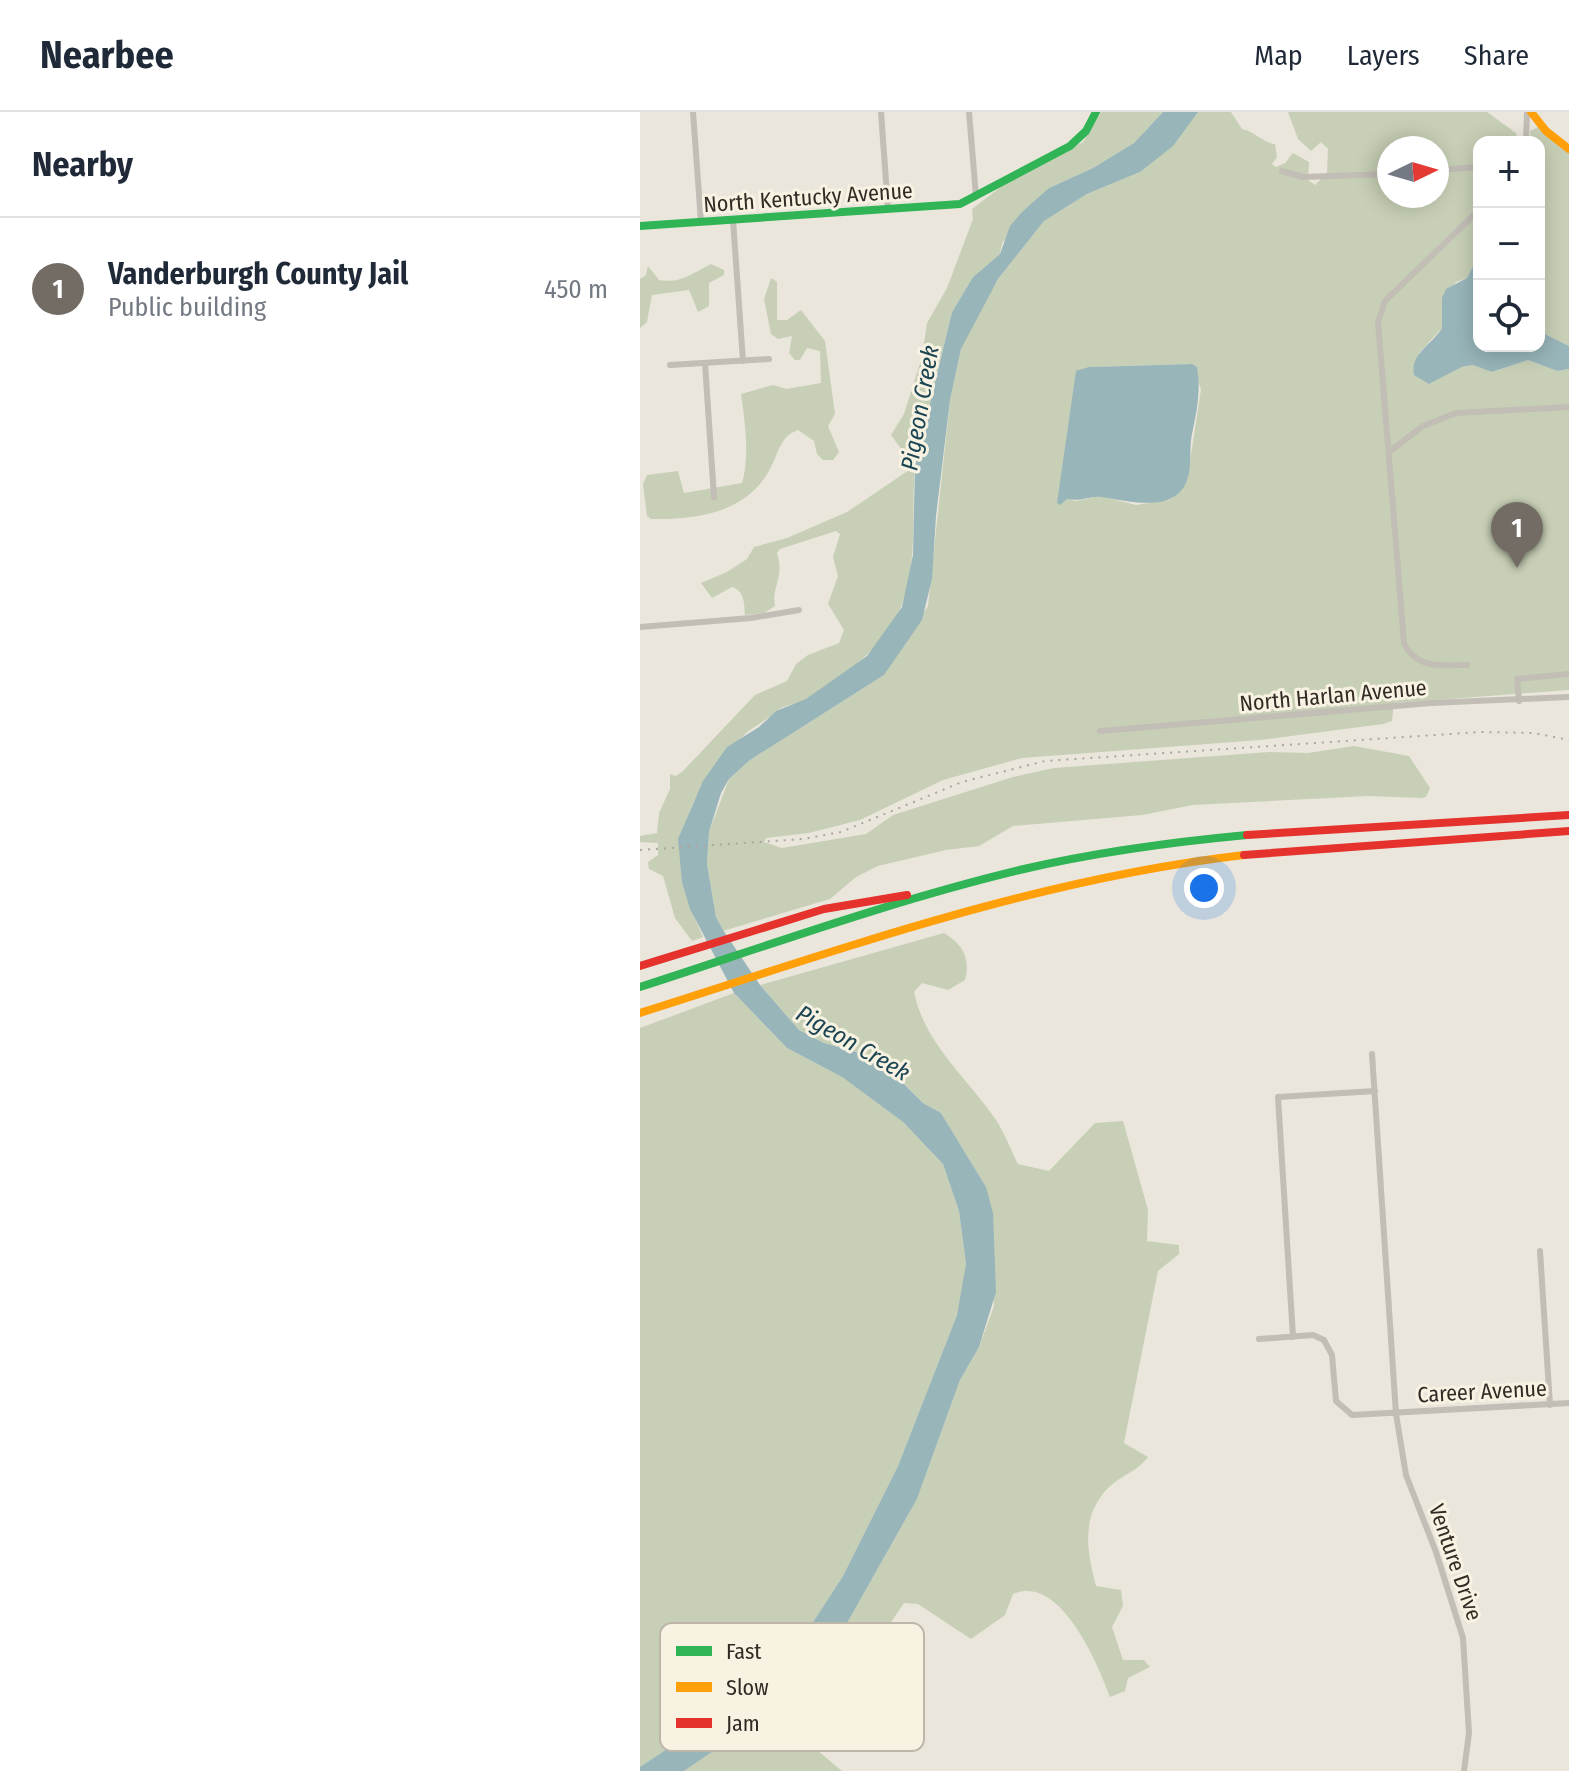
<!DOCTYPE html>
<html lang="en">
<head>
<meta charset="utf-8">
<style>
  body { margin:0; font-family:"Fira Sans Condensed",sans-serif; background:#f6f6f7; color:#1f2937 }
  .controls { position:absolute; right:24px; top:24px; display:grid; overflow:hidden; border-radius:16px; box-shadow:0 4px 20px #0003 }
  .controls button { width:72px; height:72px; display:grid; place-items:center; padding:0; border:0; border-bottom:2px solid #e0e1e3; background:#fff; color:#1f2937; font:40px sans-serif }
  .compass { position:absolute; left:737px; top:24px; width:72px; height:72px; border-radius:50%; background:#fff; box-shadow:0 4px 20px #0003; rotate:85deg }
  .you { position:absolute; left:564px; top:776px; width:28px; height:28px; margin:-20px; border:6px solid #fff; border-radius:50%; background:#1a73e8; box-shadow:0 0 0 12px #1a73e833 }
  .badge { display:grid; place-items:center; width:52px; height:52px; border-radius:50%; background:#726c65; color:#fff; font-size:26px; font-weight:700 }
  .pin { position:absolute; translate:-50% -66px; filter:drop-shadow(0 2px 4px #0008) }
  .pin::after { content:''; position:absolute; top:42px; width:28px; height:24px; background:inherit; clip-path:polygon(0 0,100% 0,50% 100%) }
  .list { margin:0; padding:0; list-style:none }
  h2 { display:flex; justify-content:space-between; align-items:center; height:104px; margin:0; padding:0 32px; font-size:34px }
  h2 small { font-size:26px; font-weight:400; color:#747a83 }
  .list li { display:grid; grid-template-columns:52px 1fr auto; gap:24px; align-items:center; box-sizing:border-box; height:144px; padding:0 32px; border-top:2px solid #e0e1e3 }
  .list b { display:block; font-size:30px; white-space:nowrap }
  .list p { margin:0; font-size:26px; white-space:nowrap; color:#747a83 }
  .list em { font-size:26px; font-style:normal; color:#747a83 }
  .icon { flex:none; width:44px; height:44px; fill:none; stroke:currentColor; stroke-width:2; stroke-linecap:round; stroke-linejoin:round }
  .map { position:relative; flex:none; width:929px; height:1659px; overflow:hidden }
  header { display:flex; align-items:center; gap:48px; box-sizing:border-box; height:112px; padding:0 40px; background:#fff; border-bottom:2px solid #e0e1e3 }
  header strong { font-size:38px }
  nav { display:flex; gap:44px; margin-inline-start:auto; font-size:28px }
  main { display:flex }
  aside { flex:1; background:#fff }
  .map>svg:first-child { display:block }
</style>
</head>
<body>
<header>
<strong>Nearbee</strong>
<nav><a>Map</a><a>Layers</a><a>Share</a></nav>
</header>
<main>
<aside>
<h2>Nearby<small></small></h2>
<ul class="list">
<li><span class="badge">1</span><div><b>Vanderburgh County Jail</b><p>Public building</p></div><em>450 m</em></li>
</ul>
</aside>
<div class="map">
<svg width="929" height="1659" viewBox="0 0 929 1659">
  <rect width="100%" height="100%" fill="#eae6dc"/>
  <path fill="#c7d0b6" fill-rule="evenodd" d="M 461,0 L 523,0 L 494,31 L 453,56 L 409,76 L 362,131 L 360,142 L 333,165 L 312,200 L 278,340 L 262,338 L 251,323 L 264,302 L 282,245 L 287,211 L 307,176 L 333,107 L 332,97 L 366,71 L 443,30 Z
    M 558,0 L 591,0 L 602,17 C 616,20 623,31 635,32 L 637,45 L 632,52 L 636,55 L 645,51 L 653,41 L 669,50 L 668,68 L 675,73 L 687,61 L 688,37 L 681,30 L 671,39 L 658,27 L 648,0 L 847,0 L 876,21 L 877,30 L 839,30 L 839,142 L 827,166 L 816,170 L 802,187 L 802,216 L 779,241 L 789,272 L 822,255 L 833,253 L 853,260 L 888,248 L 917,259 L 929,257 L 929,578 L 754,591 L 752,609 L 743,612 L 620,628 L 382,646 L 303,668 L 220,708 L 169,721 L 126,726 L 124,730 L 142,736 L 226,722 L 253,703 L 373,665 L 414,656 L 629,640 L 668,641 L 714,634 L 769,644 L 790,676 L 786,685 L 781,686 L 728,684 L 553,693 L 502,703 L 373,714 L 339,734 L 306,738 L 238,754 L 216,765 L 190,787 L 83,819 L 76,805 L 67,752 L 69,720 L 89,667 L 110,648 L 244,563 L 288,494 L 310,288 L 321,237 L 333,211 L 358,167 L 404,109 L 447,82 L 500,60 ZM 749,36 L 797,36 L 797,84 L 749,84 ZM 551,252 L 561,277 L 547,369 L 531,387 L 496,393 L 460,384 L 436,389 L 427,387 L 449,255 Z
    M 898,15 L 929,40 L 929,234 L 899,219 L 899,30 L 891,30 L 890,19 Z
    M 71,152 L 84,158 L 84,163 L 69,171 L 69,194 L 58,200 L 49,178 L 12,183 L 7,210 L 0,216 L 0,167 L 6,163 L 8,154 L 19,168 C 42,172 52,161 71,152 Z
    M 131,166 L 137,170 L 137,208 L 147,208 L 161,198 L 185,229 L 195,302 L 188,314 L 199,340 L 193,348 L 183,348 L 177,342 L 174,329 L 158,318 C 139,325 139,341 130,357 C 107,401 56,408 11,407 L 7,404 L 3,372 L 7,363 L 38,359 L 44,381 L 102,371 C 110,344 105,310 101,282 L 133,273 L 146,277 L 181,271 L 180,239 L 167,236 L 160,248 L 155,248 L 149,241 L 152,224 L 138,227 L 131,222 L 124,187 Z
    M 275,354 C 270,410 282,470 248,519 C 229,546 193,571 165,588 C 157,592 143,593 137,599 C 127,608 111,616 103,624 C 39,689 24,741 63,825 L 52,829 L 35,806 L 23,764 L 9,757 L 8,750 L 18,743 L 18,731 L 0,730 L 0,724 L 17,721 L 19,701 L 30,677 L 30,662 L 36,664 L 42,660 L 115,583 L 147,569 L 156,552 L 168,543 L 199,531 L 204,518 L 188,492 L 198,464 L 193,445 L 200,422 L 196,419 L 140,437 L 137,441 C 145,467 131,474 135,494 L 124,501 L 105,503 C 104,492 105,479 92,475 L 72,486 L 61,471 L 87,460 L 107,447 L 114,435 L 147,426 L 207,400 Z
    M 304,821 C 322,831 331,847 325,868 L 308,878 L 282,871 L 274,880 C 285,933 327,965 356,1008 C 365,1022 371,1038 378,1052 L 409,1059 L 455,1011 L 483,1009 L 508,1098 L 507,1129 L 539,1133 L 539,1142 L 518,1159 L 484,1331 L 508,1345 C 498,1359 482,1363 469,1375 C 440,1404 447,1439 456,1474 L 481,1478 L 483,1494 L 472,1515 L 483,1548 L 504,1548 L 510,1555 L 488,1566 L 485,1579 L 470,1585 C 457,1550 420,1462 373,1482 L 365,1503 L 331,1527 L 278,1492 L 264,1491 L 227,1546 L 230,1558 L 262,1576 L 270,1596 L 264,1613 C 238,1619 211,1604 184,1610 L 173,1626 L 177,1638 L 202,1659 L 44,1659 L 94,1624 L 193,1536 L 277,1387 L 320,1268 L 339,1235 L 354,1194 L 346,1075 L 301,1001 L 283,991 L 249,956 L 223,942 L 184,931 L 159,918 L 120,873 Z
    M 94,881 L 147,936 L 202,965 L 263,1010 L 303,1052 L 319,1099 L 326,1152 L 323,1175 L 317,1203 L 258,1354 L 203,1464 L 164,1524 L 120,1575 L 0,1655 L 0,916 Z"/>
  <path fill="#98b5ba" d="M 523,0 L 558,0 L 533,34 L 500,60 L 447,82 L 404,109 L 358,167 L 321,237 L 310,288 L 296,404 L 292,467 L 282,508 L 244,563 L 110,648 L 89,667 L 81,681 L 69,720 L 67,752 L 76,805 L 83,818 L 120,873 L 159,918 L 184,931 L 223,942 L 249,957 L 283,991 L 301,1001 L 346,1075 L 353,1101 L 356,1180 L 339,1235 L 320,1268 L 277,1387 L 193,1536 L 133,1598 L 44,1659 L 0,1659 L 0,1655 L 120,1575 L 164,1524 L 203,1464 L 258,1354 L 317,1203 L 326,1152 L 319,1099 L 303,1052 L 263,1010 L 202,965 L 147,936 L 94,881 L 50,797 L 42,770 L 38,727 L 63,669 L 87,635 L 119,615 L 136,599 L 166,587 L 227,544 L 262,495 L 273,443 L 275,354 L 312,200 L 333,165 L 360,142 L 370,114 L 382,100 L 409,76 L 453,56 L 494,31 Z
    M 839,142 L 839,234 L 899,234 L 899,219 L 929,234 L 929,257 L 917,259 L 888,248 L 852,260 L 833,253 L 822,255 L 789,272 L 774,263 C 770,241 792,233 802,216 L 802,186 L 806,177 L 827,166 Z
    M 552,252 L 557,255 C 561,279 557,298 552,322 C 549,336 552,351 548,365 C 538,403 488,389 462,385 C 452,383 440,390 427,387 L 420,393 L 417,391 L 436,259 L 449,255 Z"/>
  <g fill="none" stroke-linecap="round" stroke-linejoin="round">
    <path stroke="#c2bdb5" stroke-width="6" d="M 53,0 L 61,110
      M 241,0 L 248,97
      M 329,0 L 336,84
      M 886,30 L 887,0
      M 797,58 L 839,55
      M 642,59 L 663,65 L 749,62
      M 93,108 L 103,249
      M 65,251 L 74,385
      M 30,253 L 129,247
      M 749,340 L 783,314 L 816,301 L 929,295
      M 0,515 L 111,506 L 159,498
      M 827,553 C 802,553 777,558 764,531 L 738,210 L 745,189 L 839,98
      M 879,589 L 877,567 L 929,562
      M 460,619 L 791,591 L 929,585
      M 732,942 L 756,1302 L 766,1363 L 796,1440 L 823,1526 L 829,1621 L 824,1659
      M 900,1139 L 910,1293
      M 653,1225 L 638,985 L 735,979
      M 619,1227 L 673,1223 L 684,1228 L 692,1243 L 696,1289 L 712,1303 L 929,1291"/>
    <path stroke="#30b455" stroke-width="8" d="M 0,114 L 320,92 L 430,34 L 446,19 L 456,0
      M 0,875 C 127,834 254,788 384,757 C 457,740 532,730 607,723"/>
    <path stroke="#ff9f0a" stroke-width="8" d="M 891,0 L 906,19 L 929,37
      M 0,901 C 199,838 396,767 604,743"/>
    <path stroke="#e5322d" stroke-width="8" d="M 607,723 L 929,703
      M 604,743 L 929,719
      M 0,854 L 184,797 L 267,783"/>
    <path stroke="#aaa6a0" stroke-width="2" stroke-dasharray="2 6" stroke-linecap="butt" d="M 0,738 L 163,727 L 201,720 L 322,670 L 405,649 L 840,620 L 894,621 L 929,628"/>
  </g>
  <g text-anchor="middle" stroke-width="6" stroke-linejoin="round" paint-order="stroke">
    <g font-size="22" fill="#322b25" stroke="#f8f2e2">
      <text transform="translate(168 85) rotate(-4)" y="8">North Kentucky Avenue</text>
      <text transform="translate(693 583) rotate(-5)" y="8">North Harlan Avenue</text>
      <text transform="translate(842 1279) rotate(-3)" y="8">Career Avenue</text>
      <text transform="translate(816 1450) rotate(71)" y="8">Venture Drive</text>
    </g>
    <g font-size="24" font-style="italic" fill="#1b4553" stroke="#f8f2e2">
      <text transform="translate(280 296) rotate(-80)" y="8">Pigeon Creek</text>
      <text transform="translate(213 931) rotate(30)" y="8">Pigeon Creek</text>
    </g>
  </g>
  <rect x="20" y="1511" width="264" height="128" rx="12" fill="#f8f2e2" stroke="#bdb6a9" stroke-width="2"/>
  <rect x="36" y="1534" width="36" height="10" fill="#30b455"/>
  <rect x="36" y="1570" width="36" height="10" fill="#ff9f0a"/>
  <rect x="36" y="1606" width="36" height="10" fill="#e5322d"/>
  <g font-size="22" fill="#322b25">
    <text x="86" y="1547">Fast</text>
    <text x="86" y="1583">Slow</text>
    <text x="86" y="1619">Jam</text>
  </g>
</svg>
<div class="controls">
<button>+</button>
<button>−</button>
<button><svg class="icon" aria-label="locate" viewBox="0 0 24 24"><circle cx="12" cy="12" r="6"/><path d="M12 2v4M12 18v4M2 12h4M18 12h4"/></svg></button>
</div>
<svg class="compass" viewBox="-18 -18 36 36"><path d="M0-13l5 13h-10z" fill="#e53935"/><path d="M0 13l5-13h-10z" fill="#747a83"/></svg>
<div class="you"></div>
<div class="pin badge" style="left:877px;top:456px">1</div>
</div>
</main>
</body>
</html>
